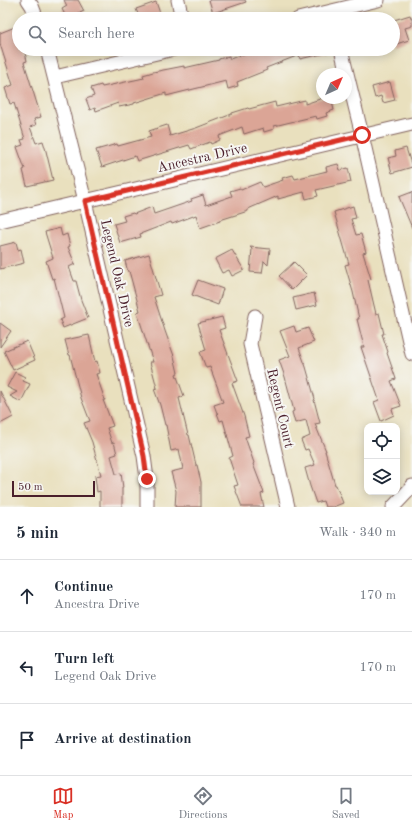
<!DOCTYPE html>
<html lang="en">
<head>
<meta charset="utf-8">
<style>
  body { margin:0; font-family:"Old Standard TT",serif; background:#f2f2f3; color:#1f2937 }
  .controls { position:absolute; right:12px; bottom:12px; display:grid; overflow:hidden; border-radius:8px; box-shadow:0 2px 10px #0003 }
  .controls button { width:36px; height:36px; display:grid; place-items:center; padding:0; border:0; border-bottom:1px solid #e0e1e3; background:#fff; color:#1f2937; font:20px sans-serif }
  .compass { position:absolute; left:316px; top:68px; width:36px; height:36px; border-radius:50%; background:#fff; box-shadow:0 2px 10px #0003; rotate:44deg }
  .scale { position:absolute; left:12px; bottom:10px; width:83px; box-sizing:border-box; padding-left:4px; border:2px solid #4a1f2b; border-top:0; font-size:11px; line-height:14px; white-space:nowrap; color:#4a1f2b; -webkit-text-stroke:3px #f6f6f2; paint-order:stroke }
  .stop { position:absolute; width:12px; height:12px; margin:-9px; border:3px solid #d93025; border-radius:50%; background:#fff }
  .stop.end { background:#d93025; border-color:#fff; box-shadow:0 1px 4px #0008 }
  .list { margin:0; padding:0; list-style:none }
  h2 { display:flex; justify-content:space-between; align-items:center; height:52px; margin:0; padding:0 16px; font-size:17px }
  h2 small { font-size:13px; font-weight:400; color:#747a83 }
  .list li { display:grid; grid-template-columns:26px 1fr auto; gap:12px; align-items:center; box-sizing:border-box; height:72px; padding:0 16px; border-top:1px solid #e0e1e3 }
  .list b { display:block; font-size:15px; white-space:nowrap }
  .list p { margin:0; font-size:13px; white-space:nowrap; color:#747a83 }
  .list em { font-size:13px; font-style:normal; color:#747a83 }
  .icon { flex:none; width:22px; height:22px; fill:none; stroke:currentColor; stroke-width:2; stroke-linecap:round; stroke-linejoin:round }
  .map { position:relative; flex:none; width:412px; height:507px; overflow:hidden }
  .search { position:absolute; background:#fff; box-shadow:0 2px 10px #0003; left:12px; right:12px; top:12px; height:44px; display:flex; align-items:center; gap:10px; box-sizing:border-box; padding:0 14px; border-radius:22px; color:#747a83; font-size:15px }
  .sheet { height:268px; background:#fff }
  nav { display:flex; justify-content:space-around; align-items:center; box-sizing:border-box; height:56px; border-top:1px solid #e0e1e3; background:#fff; font-size:11px; color:#747a83 }
  nav a { display:grid; justify-items:center; gap:2px }
  nav .on { color:#d93025 }
  .map>svg:first-child { display:block }
</style>
</head>
<body>
<div class="map">
<svg width="412" height="507" viewBox="0 0 412 507">
  <rect width="100%" height="100%" fill="#f6f6f2"/>
  <filter id="ink" filterUnits="userSpaceOnUse"><feTurbulence type="fractalNoise" baseFrequency=".025" numOctaves="2"/><feDisplacementMap in="SourceGraphic" scale="8" xChannelSelector="R" yChannelSelector="G"/><feConvolveMatrix kernelMatrix="1 2 1 2 8 2 1 2 1" color-interpolation-filters="sRGB"/></filter>
  <filter id="wash" filterUnits="userSpaceOnUse"><feTurbulence type="fractalNoise" baseFrequency=".012" numOctaves="4" result="noise"/><feDisplacementMap in="SourceGraphic" scale="16" xChannelSelector="R" yChannelSelector="G"/><feGaussianBlur stdDeviation="0.9" result="paint"/><feColorMatrix in="noise" values="0 0 0 0 0 0 0 0 0 0 0 0 0 0 0 0 0 1.4 0 .05"/><feComposite in="paint" operator="in"/></filter>
  <g filter="url(#wash)">
    <rect width="100%" height="100%" fill="#e9e0be"/>
    <g id="blocks">
      <path fill="#dba596" d="M 64,0 L 78,0 L 84,11 L 67,19 L 62,9 L 67,6 Z
        M 209,0 L 245,0 L 246,2 L 213,13 Z
        M 156,2 L 162,19 L 140,19 L 136,9 Z
        M 410,15 L 412,20 L 412,26 L 405,28 L 409,40 L 393,45 L 393,27 L 396,26 L 394,20 Z
        M 15,27 L 19,37 L 19,49 L 24,49 L 27,61 L 24,62 L 41,117 L 34,119 L 36,125 L 30,127 L 36,143 L 43,141 L 46,151 L 53,180 L 27,186 L 23,170 L 25,169 L 17,147 L 23,145 L 21,140 L 25,139 L 14,103 L 10,104 L 5,88 L 13,85 L 0,44 L 0,33 Z
        M 257,49 L 329,49 L 330,52 L 300,59 L 299,55 L 266,68 L 267,70 L 237,82 L 238,86 L 228,89 L 226,81 L 166,96 L 166,93 L 134,103 L 134,104 L 119,107 L 118,103 L 96,111 L 95,108 L 90,110 L 86,99 L 94,96 L 91,88 L 101,85 L 102,87 L 144,78 L 143,75 L 153,72 L 184,66 L 184,68 L 219,60 L 219,59 L 229,56 L 230,59 Z
        M 390,82 L 395,100 L 383,103 L 381,96 L 375,98 L 372,87 Z
        M 323,98 L 331,98 L 334,110 L 326,113 L 327,116 L 317,119 L 316,116 L 274,126 L 274,129 L 264,132 L 263,128 L 244,134 L 242,127 L 219,136 L 220,140 L 211,144 L 210,142 L 191,149 L 189,145 L 137,161 L 135,156 L 102,167 L 96,150 L 117,144 L 118,146 L 151,137 L 149,131 L 167,125 L 170,136 L 196,128 L 232,114 L 232,113 L 248,108 L 249,109 L 275,102 L 276,107 L 305,100 L 305,104 Z
        M 406,148 L 412,167 L 392,173 L 388,158 L 396,156 L 395,151 Z
        M 338,164 L 340,170 L 348,168 L 351,182 L 316,190 L 318,196 L 306,199 L 304,192 L 278,199 L 278,196 L 248,209 L 248,211 L 220,220 L 220,221 L 200,228 L 196,215 L 172,224 L 171,222 L 140,234 L 141,237 L 120,243 L 114,224 L 125,221 L 123,216 L 133,213 L 134,214 L 152,207 L 154,214 L 192,201 L 191,199 L 203,195 L 206,205 L 232,196 L 230,191 L 240,188 L 241,190 L 260,182 L 263,187 L 283,180 L 282,178 L 293,175 L 295,179 L 327,171 L 326,167 Z
        M 412,192 L 412,228 L 399,197 Z
        M 353,206 L 356,218 L 351,219 L 356,235 L 361,234 L 366,252 L 363,253 L 371,279 L 368,280 L 376,314 L 379,313 L 384,334 L 382,334 L 388,352 L 387,353 L 396,379 L 391,381 L 401,406 L 392,409 L 394,415 L 381,421 L 374,402 L 379,400 L 361,347 L 364,347 L 357,319 L 359,319 L 353,292 L 345,265 L 349,264 L 334,212 Z
        M 60,228 L 62,236 L 67,234 L 70,246 L 68,247 L 75,264 L 69,267 L 74,281 L 76,281 L 81,300 L 88,318 L 63,328 L 60,320 L 64,318 L 54,278 L 52,279 L 46,261 L 53,258 L 45,232 Z
        M 16,242 L 18,250 L 21,249 L 24,263 L 0,269 L 0,246 Z
        M 250,247 L 270,249 L 268,265 L 264,261 L 262,273 L 250,272 L 252,249 Z
        M 232,250 L 244,270 L 232,276 L 229,270 L 222,273 L 215,259 Z
        M 149,254 L 161,295 L 154,297 L 165,331 L 174,356 L 178,373 L 176,374 L 184,396 L 179,398 L 188,435 L 189,435 L 196,465 L 197,465 L 201,482 L 201,507 L 175,507 L 176,491 L 171,472 L 183,469 L 179,449 L 171,451 L 166,425 L 165,425 L 160,405 L 154,389 L 157,388 L 150,362 L 153,362 L 137,312 L 140,311 L 129,271 L 128,272 L 125,261 Z
        M 294,262 L 307,275 L 292,290 L 279,276 Z
        M 198,280 L 223,289 L 218,305 L 192,295 Z
        M 314,293 L 317,305 L 296,310 L 293,298 Z
        M 222,317 L 225,328 L 219,330 L 238,381 L 232,383 L 244,416 L 249,436 L 245,437 L 254,463 L 253,464 L 264,493 L 261,494 L 264,507 L 242,507 L 234,486 L 238,485 L 229,458 L 233,456 L 223,420 L 220,421 L 214,405 L 223,402 L 210,367 L 206,368 L 200,352 L 206,350 L 198,323 Z
        M 0,323 L 11,331 L 0,347 Z
        M 294,326 L 296,332 L 308,328 L 314,342 L 299,348 L 306,367 L 315,399 L 314,400 L 320,423 L 315,424 L 326,451 L 325,451 L 335,485 L 336,485 L 343,503 L 333,507 L 325,507 L 323,501 L 316,503 L 310,486 L 305,468 L 315,465 L 308,449 L 305,450 L 301,440 L 310,436 L 306,420 L 295,423 L 292,412 L 294,411 L 285,377 L 279,360 L 290,356 L 280,331 Z
        M 89,335 L 95,362 L 97,361 L 100,373 L 96,374 L 105,400 L 103,400 L 113,426 L 107,428 L 112,443 L 114,442 L 117,454 L 111,456 L 116,474 L 121,473 L 123,488 L 122,488 L 122,507 L 100,507 L 100,491 L 97,492 L 95,476 L 101,475 L 92,442 L 84,423 L 90,421 L 81,398 L 70,355 L 69,355 L 65,340 Z
        M 27,341 L 35,360 L 13,370 L 4,351 Z
        M 15,372 L 25,377 L 23,381 L 30,384 L 21,402 L 10,396 L 17,392 L 7,387 Z
        M 0,391 L 13,417 L 0,424 Z"/>
    </g>
  </g>
  <g filter="url(#ink)">
    <use href="#blocks" fill-opacity="0" stroke="#82635e" stroke-width="1"/>
    <g fill="none" stroke-linecap="round" stroke-linejoin="round">
      <defs>
        <path id="minor" d="M 28,0 L 32,6 L 37,19
          M 178,0 L 182,19
          M 298,19 L 378,0
          M 47,49 L 85,201 L 144,456 L 147,479 L 147,507
          M 341,49 L 362,135 L 412,354
          M 55,77 L 174,49
          M 0,221 L 412,124
          M 255,316 L 250,344 L 288,507
          M 393,507 L 410,489 L 412,486"/>
      </defs>
      <use href="#minor" stroke="#82635e" stroke-width="15"/>
      <use href="#minor" stroke="#fff" stroke-width="13"/>
    </g>
  </g>
  <g fill="none" stroke-linecap="round" stroke-linejoin="round" filter="url(#ink)">
    <path stroke="#d93025" stroke-width="5" d="M 147,479 L 144,456 L 85,201 L 362,135"/>
  </g>
  <g text-anchor="middle" stroke-width="4" stroke-linejoin="round" paint-order="stroke">
    <g font-size="14" fill="#4a1f2b" stroke="#f6f6f2">
      <text transform="translate(202 157) rotate(-13)" y="5">Ancestra Drive</text>
      <text transform="translate(118 273) rotate(77)" y="5">Legend Oak Drive</text>
      <text transform="translate(281 408) rotate(77)" y="5">Regent Court</text>
    </g>
  </g>
</svg>
<div class="controls">
<button><svg class="icon" aria-label="locate" viewBox="0 0 24 24"><circle cx="12" cy="12" r="6"/><path d="M12 2v4M12 18v4M2 12h4M18 12h4"/></svg></button>
<button><svg class="icon" aria-label="layers" viewBox="0 0 24 24"><path d="M12 4l9 5-9 5-9-5zM3 14l9 5 9-5"/></svg></button>
</div>
<svg class="compass" viewBox="-18 -18 36 36"><path d="M0-13l5 13h-10z" fill="#e53935"/><path d="M0 13l5-13h-10z" fill="#747a83"/></svg>
<div class="scale">50 m</div>
<div class="stop" style="left:362px;top:135px"></div>
<div class="stop end" style="left:147px;top:479px"></div>
<div class="search"><svg class="icon" aria-label="search" viewBox="0 0 24 24"><circle cx="10" cy="10" r="6"/><path d="M15 15l6 6"/></svg>Search here</div>
</div>
<section class="sheet">
<h2>5 min<small>Walk · 340 m</small></h2>
<ul class="list">
<li><svg class="icon" aria-label="ahead" viewBox="0 0 24 24"><path d="M12 20V5M6 11l6-6 6 6"/></svg><div><b>Continue</b><p>Ancestra Drive</p></div><em>170 m</em></li>
<li><svg class="icon" aria-label="left" viewBox="0 0 24 24"><path d="M17 20v-9H6M10 6l-5 5 5 5"/></svg><div><b>Turn left</b><p>Legend Oak Drive</p></div><em>170 m</em></li>
<li><svg class="icon" aria-label="arrive" viewBox="0 0 24 24"><path d="M6 21V4h12l-3 4 3 4H6"/></svg><div><b>Arrive at destination</b></div></li>
</ul>
</section>
<nav>
<a class="on"><svg class="icon" aria-label="map" viewBox="0 0 24 24"><path d="M3 6l6-2 6 2 6-2v14l-6 2-6-2-6 2zM9 4v14M15 6v14"/></svg>Map</a>
<a><svg class="icon" aria-label="directions" viewBox="0 0 24 24"><path d="M12 3l9 9-9 9-9-9zM9 14v-3h6M13 9l2 2-2 2"/></svg>Directions</a>
<a><svg class="icon" aria-label="saved" viewBox="0 0 24 24"><path d="M7 4h10v16l-5-4-5 4z"/></svg>Saved</a>
</nav>
</body>
</html>
